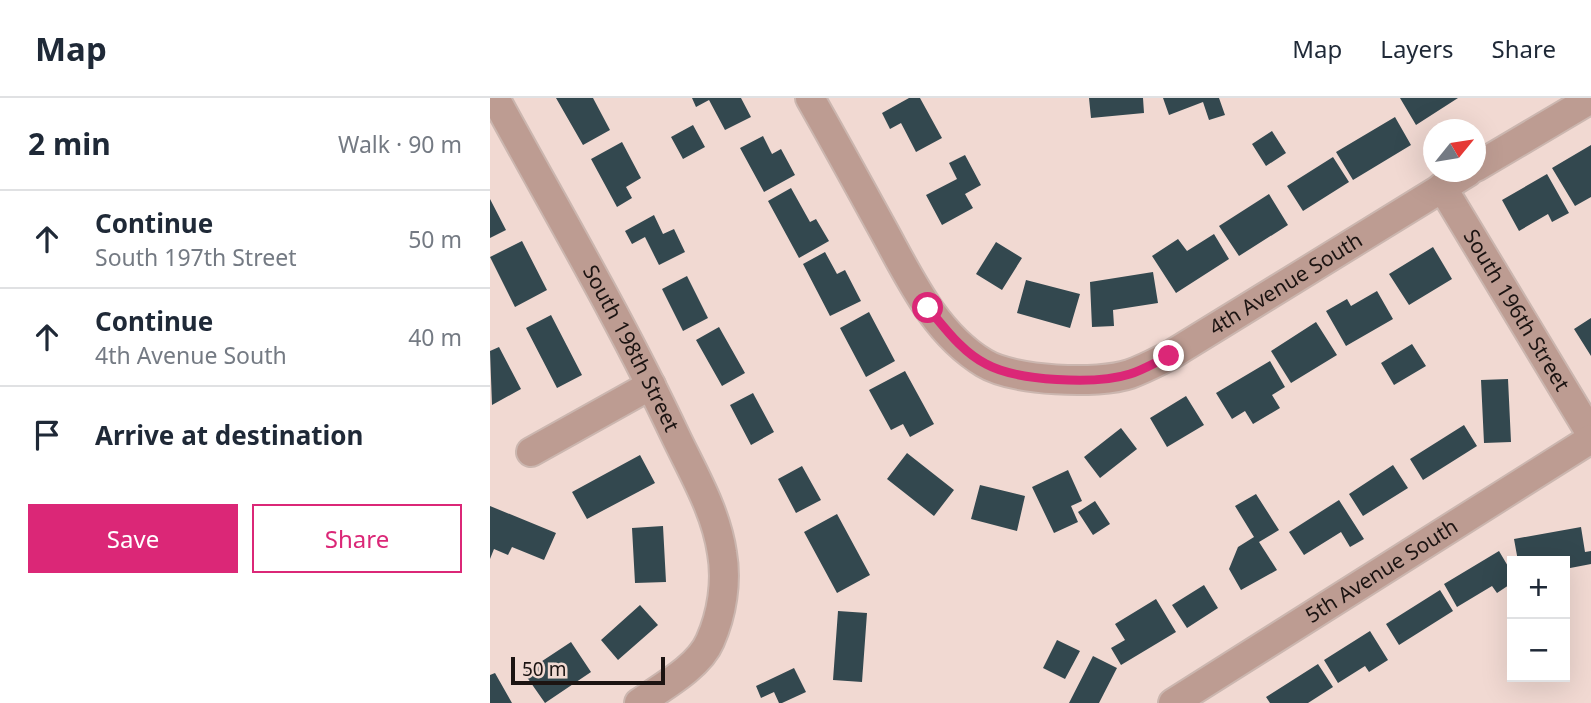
<!DOCTYPE html>
<html lang="en">
<head>
<meta charset="utf-8">
<style>
  body { margin:0; font-family:"Noto Sans",sans-serif; background:#f2f2f3; color:#1f2937 }
  .controls { position:absolute; right:21px; bottom:21px; display:grid; overflow:hidden; border-radius:0px; box-shadow:0 7px 28px #0002 }
  .controls button { width:63px; height:63px; display:grid; place-items:center; padding:0; border:0; border-bottom:2px solid #e0e1e3; background:#fff; color:#1f2937; font:35px sans-serif }
  .compass { position:absolute; left:933px; top:21px; width:63px; height:63px; border-radius:50%; background:#fff; box-shadow:0 7px 28px #0002; rotate:60deg }
  .scale { position:absolute; left:21px; bottom:18px; width:154px; box-sizing:border-box; padding-left:7px; border:4px solid #1c1412; border-top:0; font-size:19px; line-height:24px; white-space:nowrap; color:#1c1412; -webkit-text-stroke:5px #f1d9d2; paint-order:stroke }
  .stop { position:absolute; width:21px; height:21px; margin:-16px; border:5px solid #db2777; border-radius:50%; background:#fff }
  .stop.end { background:#db2777; border-color:#fff; box-shadow:0 2px 7px #0008 }
  .list { margin:0; padding:0; list-style:none }
  h2 { display:flex; justify-content:space-between; align-items:center; height:91px; margin:0; padding:0 28px; font-size:30px }
  h2 small { font-size:23px; font-weight:400; color:#747a83 }
  .list li { display:grid; grid-template-columns:46px 1fr auto; gap:21px; align-items:center; box-sizing:border-box; height:98px; padding:0 28px; border-top:2px solid #e0e1e3 }
  .list b { display:block; font-size:26px; white-space:nowrap }
  .list p { margin:0; font-size:23px; white-space:nowrap; color:#747a83 }
  .list em { font-size:23px; font-style:normal; color:#747a83 }
  .actions { display:flex; gap:14px; padding:21px 28px }
  .actions a { flex:1; padding:16px 0; border:2px solid #db2777; border-radius:0px; text-align:center; font-size:24px; color:#db2777 }
  .actions .main { background:#db2777; color:#fff }
  .icon { flex:none; width:38px; height:38px; fill:none; stroke:currentColor; stroke-width:2; stroke-linecap:round; stroke-linejoin:round }
  .map { position:relative; flex:none; width:1101px; height:605px; overflow:hidden }
  header { display:flex; align-items:center; gap:42px; box-sizing:border-box; height:98px; padding:0 35px; background:#fff; border-bottom:2px solid #e0e1e3 }
  header strong { font-size:33px }
  nav { display:flex; gap:38px; margin-inline-start:auto; font-size:24px }
  main { display:flex }
  aside { flex:1; background:#fff }
  .map>svg:first-child { display:block }
</style>
</head>
<body>
<header>
<strong>Map</strong>
<nav><a>Map</a><a>Layers</a><a>Share</a></nav>
</header>
<main>
<aside>
<h2>2 min<small>Walk · 90 m</small></h2>
<ul class="list">
<li><svg class="icon" aria-label="ahead" viewBox="0 0 24 24"><path d="M12 20V5M6 11l6-6 6 6"/></svg><div><b>Continue</b><p>South 197th Street</p></div><em>50 m</em></li>
<li><svg class="icon" aria-label="ahead" viewBox="0 0 24 24"><path d="M12 20V5M6 11l6-6 6 6"/></svg><div><b>Continue</b><p>4th Avenue South</p></div><em>40 m</em></li>
<li><svg class="icon" aria-label="arrive" viewBox="0 0 24 24"><path d="M6 21V4h12l-3 4 3 4H6"/></svg><div><b>Arrive at destination</b></div></li>
</ul>
<div class="actions"><a class="main">Save</a><a>Share</a></div>
</aside>
<div class="map">
<svg width="1101" height="605" viewBox="0 0 1101 605">
  <rect width="100%" height="100%" fill="#f1d9d2"/>
  <path fill="#33484f" d="M 66,0 L 103,0 L 120,32 L 93,47 Z
    M 202,0 L 251,0 L 261,19 L 235,32 L 219,2 L 206,9 Z
    M 419,0 L 430,0 L 452,40 L 426,54 L 411,25 L 400,31 L 392,15 Z
    M 599,0 L 653,0 L 654,15 L 601,20 Z
    M 673,0 L 729,0 L 735,17 L 719,22 L 713,4 L 679,17 Z
    M 910,0 L 968,0 L 926,27 Z
    M 905,19 L 921,47 L 863,82 L 846,54 Z
    M 203,27 L 215,49 L 193,61 L 181,39 Z
    M 782,33 L 796,55 L 776,68 L 762,46 Z
    M 273,38 L 282,56 L 291,51 L 305,77 L 274,94 L 250,50 Z
    M 132,44 L 151,80 L 136,89 L 142,100 L 127,109 L 101,61 Z
    M 1101,47 L 1101,99 L 1085,108 L 1062,70 Z
    M 475,57 L 491,87 L 475,96 L 483,110 L 452,127 L 436,97 L 467,81 L 459,65 Z
    M 843,59 L 859,84 L 813,113 L 797,88 Z
    M 1057,76 L 1079,115 L 1062,124 L 1058,116 L 1029,133 L 1012,102 Z
    M 301,90 L 320,124 L 326,121 L 339,143 L 309,160 L 278,103 Z
    M 779,96 L 798,127 L 749,158 L 729,128 Z
    M 0,101 L 16,132 L 0,140 Z
    M 164,117 L 173,136 L 184,131 L 195,154 L 169,167 L 155,139 L 142,146 L 135,133 Z
    M 724,136 L 739,161 L 686,195 L 662,158 L 688,141 L 697,153 Z
    M 32,143 L 57,192 L 25,209 L 0,159 Z
    M 506,144 L 532,160 L 512,192 L 486,176 Z
    M 943,149 L 962,181 L 919,207 L 899,176 Z
    M 335,154 L 347,176 L 355,172 L 371,203 L 340,218 L 313,166 Z
    M 663,174 L 668,205 L 623,212 L 624,228 L 602,229 L 600,184 Z
    M 197,178 L 218,220 L 193,233 L 172,191 Z
    M 536,182 L 590,196 L 580,230 L 527,215 Z
    M 887,193 L 903,221 L 856,248 L 836,213 L 857,201 L 861,208 Z
    M 379,214 L 405,263 L 376,279 L 350,230 Z
    M 61,217 L 92,277 L 67,290 L 36,230 Z
    M 1101,220 L 1101,258 L 1084,231 Z
    M 826,224 L 847,257 L 801,285 L 781,253 Z
    M 229,229 L 255,275 L 232,288 L 206,242 Z
    M 922,246 L 936,268 L 904,287 L 891,265 Z
    M 9,249 L 31,291 L 2,307 L 0,253 Z
    M 780,263 L 795,289 L 782,297 L 790,310 L 763,326 L 755,313 L 742,321 L 726,295 Z
    M 415,273 L 444,326 L 420,339 L 413,326 L 401,332 L 379,292 Z
    M 1018,281 L 1021,344 L 994,345 L 991,282 Z
    M 263,295 L 284,334 L 261,347 L 240,307 Z
    M 696,298 L 714,327 L 677,349 L 660,320 Z
    M 974,327 L 987,348 L 933,382 L 920,361 Z
    M 631,330 L 647,351 L 610,380 L 594,359 Z
    M 417,355 L 464,392 L 444,418 L 397,381 Z
    M 150,357 L 165,385 L 97,421 L 82,394 Z
    M 903,367 L 918,390 L 873,418 L 859,396 Z
    M 312,368 L 331,402 L 306,415 L 288,381 Z
    M 578,372 L 592,403 L 581,408 L 588,424 L 564,435 L 542,389 Z
    M 490,387 L 535,398 L 527,433 L 481,421 Z
    M 766,396 L 789,432 L 769,444 L 787,472 L 751,492 L 739,471 L 748,449 L 764,439 L 745,408 Z
    M 849,402 L 874,441 L 860,449 L 851,434 L 814,457 L 799,434 Z
    M 605,403 L 620,426 L 603,437 L 588,414 Z
    M 0,408 L 66,435 L 54,462 L 22,449 L 18,457 L 4,451 L 0,461 Z
    M 347,416 L 380,477 L 347,495 L 314,434 Z
    M 173,428 L 176,484 L 145,485 L 142,430 Z
    M 1091,429 L 1095,454 L 1101,453 L 1101,466 L 1075,471 L 1075,463 L 1028,463 L 1024,441 Z
    M 1009,453 L 1022,475 L 1022,485 L 1007,495 L 1002,488 L 967,509 L 954,486 Z
    M 714,487 L 728,510 L 697,530 L 682,507 Z
    M 950,492 L 963,513 L 909,547 L 896,526 Z
    M 666,501 L 686,534 L 631,567 L 621,550 L 635,542 L 625,526 Z
    M 150,507 L 168,527 L 128,562 L 111,542 Z
    M 348,513 L 377,515 L 372,584 L 343,582 Z
    M 880,533 L 898,562 L 879,574 L 875,568 L 848,585 L 834,562 Z
    M 567,542 L 590,553 L 575,581 L 553,570 Z
    M 81,544 L 101,574 L 55,605 L 34,575 Z
    M 603,558 L 627,570 L 609,605 L 579,605 Z
    M 828,566 L 843,589 L 818,605 L 780,605 L 776,599 Z
    M 304,570 L 316,594 L 292,605 L 289,605 L 284,594 L 271,600 L 266,588 Z
    M 5,575 L 22,605 L 0,605 L 0,577 Z"/>
  <g fill="none" stroke-linecap="round" stroke-linejoin="round">
    <defs>
      <g id="minor">
        <path id="s1" d="M 5,0 C 66,112 131,222 185,337 C 203,375 226,413 232,455 C 237,483 232,516 220,543 C 209,569 172,589 149,605"/>
        <path id="s2" d="M 320,0 C 344,42 367,84 390,126 C 418,176 443,234 494,265 C 523,283 608,287 640,276 C 654,271 667,264 679,258 L 978,74"/>
        <path d="M 986,69 L 1101,1"/>
        <path id="s3" d="M 952,89 L 1101,336"/>
        <path d="M 41,354 L 161,287"/>
        <path id="s4" d="M 683,605 L 1101,341"/>
      </g>
    </defs>
    <use href="#minor" stroke="#cbb6af" stroke-width="32"/>
    <use href="#minor" stroke="#bd9c92" stroke-width="28"/>
  </g>
  <g fill="none" stroke-linecap="round" stroke-linejoin="round">
    <path stroke="#db2777" stroke-width="9" d="M 438,210 C 455,230 472,254 496,266 C 527,283 606,287 640,276 C 653,272 666,264 679,258"/>
  </g>
  <g text-anchor="middle" stroke-width="7" stroke-linejoin="round" paint-order="stroke">
    <g font-size="21" fill="#1c1412" stroke="#f1d9d2">
      <text dy="7" stroke="none"><textPath href="#s2" startOffset="649">4th Avenue South</textPath></text>
      <text dy="7" stroke="none"><textPath href="#s3" startOffset="144">South 196th Street</textPath></text>
      <text dy="7" stroke="none"><textPath href="#s1" startOffset="285">South 198th Street</textPath></text>
      <text dy="7" stroke="none"><textPath href="#s4" startOffset="247">5th Avenue South</textPath></text>
    </g>
  </g>
</svg>
<div class="controls">
<button>+</button>
<button>−</button>
</div>
<svg class="compass" viewBox="-18 -18 36 36"><path d="M0-13l5 13h-10z" fill="#e53935"/><path d="M0 13l5-13h-10z" fill="#747a83"/></svg>
<div class="scale">50 m</div>
<div class="stop" style="left:438px;top:210px"></div>
<div class="stop end" style="left:679px;top:258px"></div>
</div>
</main>
</body>
</html>
